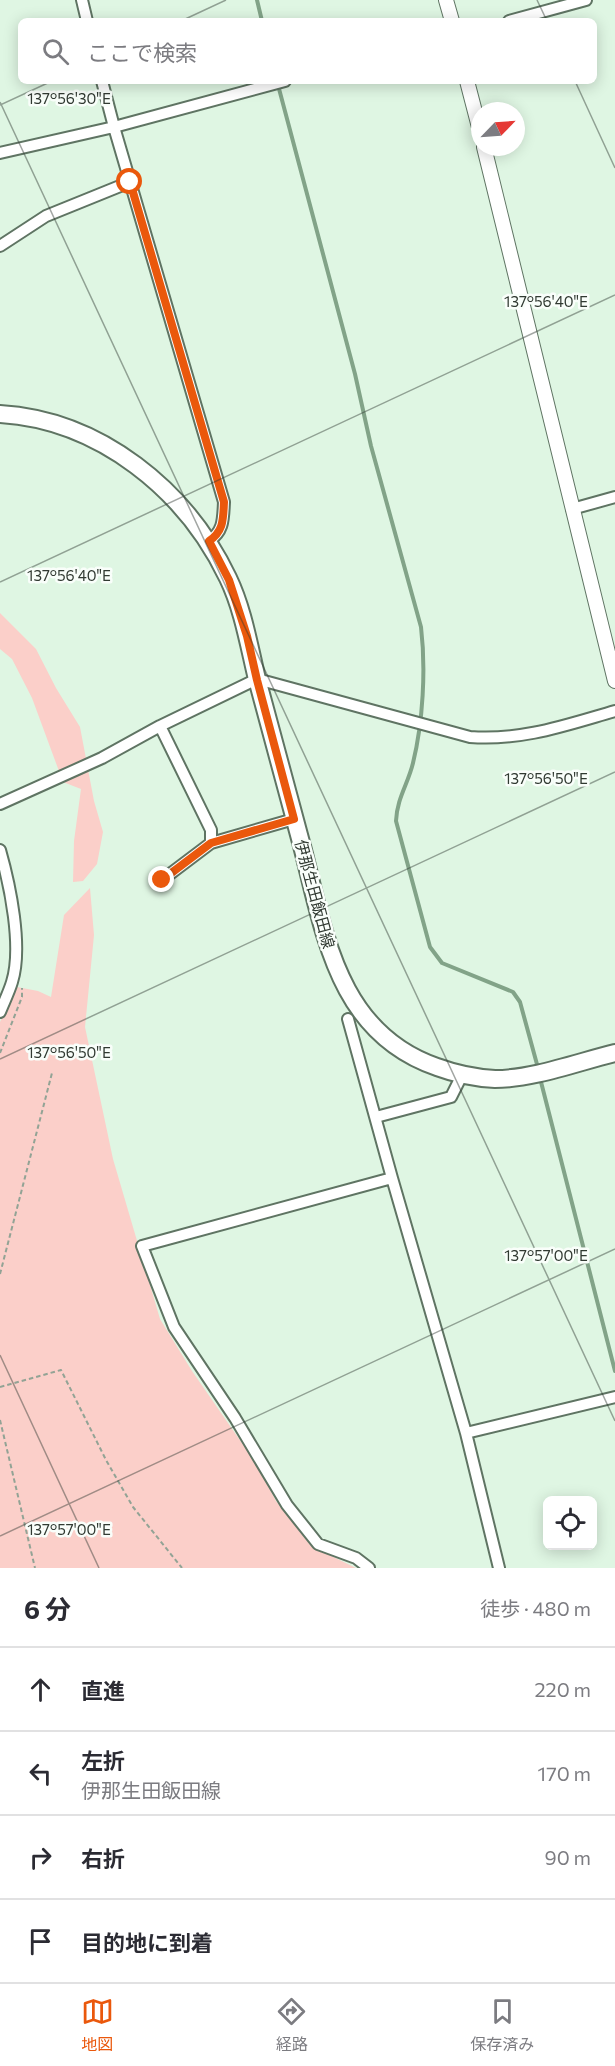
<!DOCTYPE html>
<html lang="ja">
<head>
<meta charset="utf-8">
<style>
  body { margin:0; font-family:Commissioner,"Noto Sans JP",sans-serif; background:#f7f7f7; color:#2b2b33 }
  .controls { position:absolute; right:18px; bottom:18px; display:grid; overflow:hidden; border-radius:9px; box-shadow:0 3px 15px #0003 }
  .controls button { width:54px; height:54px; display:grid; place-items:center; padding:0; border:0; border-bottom:2px solid #e1e1e2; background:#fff; color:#2b2b33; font:30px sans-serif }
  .compass { position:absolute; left:471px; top:102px; width:54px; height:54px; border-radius:50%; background:#fff; box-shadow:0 3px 15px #0003; rotate:65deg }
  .stop { position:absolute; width:18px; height:18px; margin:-14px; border:4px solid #ea580c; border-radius:50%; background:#fff }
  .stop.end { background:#ea580c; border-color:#fff; box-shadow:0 2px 6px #0008 }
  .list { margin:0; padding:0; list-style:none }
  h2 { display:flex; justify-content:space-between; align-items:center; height:78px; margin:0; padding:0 24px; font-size:26px }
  h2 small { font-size:20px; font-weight:400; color:#7c7c81 }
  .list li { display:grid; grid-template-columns:39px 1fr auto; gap:18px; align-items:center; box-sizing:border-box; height:84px; padding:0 24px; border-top:2px solid #e1e1e2 }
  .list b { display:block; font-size:22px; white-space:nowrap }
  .list p { margin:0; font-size:20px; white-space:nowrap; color:#7c7c81 }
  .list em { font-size:20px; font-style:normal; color:#7c7c81 }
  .icon { flex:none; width:33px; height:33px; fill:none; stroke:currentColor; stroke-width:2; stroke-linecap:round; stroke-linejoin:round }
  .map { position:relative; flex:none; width:615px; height:1568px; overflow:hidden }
  .search { position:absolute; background:#fff; box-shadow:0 3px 15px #0003; left:18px; right:18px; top:18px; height:66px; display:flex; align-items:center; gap:15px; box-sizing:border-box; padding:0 21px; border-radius:9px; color:#7c7c81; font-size:22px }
  .sheet { height:414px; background:#fff }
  nav { display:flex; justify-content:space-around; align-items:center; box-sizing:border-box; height:84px; border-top:2px solid #e1e1e2; background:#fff; font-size:16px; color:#7c7c81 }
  nav a { display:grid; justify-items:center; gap:3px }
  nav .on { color:#ea580c }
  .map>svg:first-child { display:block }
</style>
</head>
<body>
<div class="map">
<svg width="615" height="1568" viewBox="0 0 615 1568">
  <rect width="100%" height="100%" fill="#dff6e3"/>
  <path fill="#fbcfc9" d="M 0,613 L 36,649 L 56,688 L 80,727 L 94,801 L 103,832 L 97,864 L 83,881 L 73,882 L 74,841 L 81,789 L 63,782 L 32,698 L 12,659 L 0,649 Z
    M 90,888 L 94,935 L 85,1027 L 113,1159 L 160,1319 L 192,1371 L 255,1462 L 276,1501 L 311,1546 L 356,1568 L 0,1568 L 0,1022 L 17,987 L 38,991 L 51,997 L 64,915 Z"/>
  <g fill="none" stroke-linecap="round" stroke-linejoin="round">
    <path stroke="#82a388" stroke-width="4" d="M 257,0 L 262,21
      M 278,85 L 355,374 L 371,446 L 421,627 C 426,669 423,722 413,763 C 408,784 397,798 396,821 L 430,947 L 442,963 L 513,992 L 520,1002 L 538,1068
      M 540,1078 L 615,1371"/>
    <defs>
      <path id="minor" d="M 82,0 L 87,21
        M 509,21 L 586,0
        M 102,81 L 114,127 L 224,502 C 223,519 224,531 209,541
        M 0,153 L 114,127 L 285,81
        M 0,246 L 46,216 L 130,182
        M 572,509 L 615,497
        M 160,726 L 211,830 L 211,843
        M 0,804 L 102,758 L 160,726 L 257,679 L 470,737 C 522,741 566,725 615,711
        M 0,850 C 10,885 23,947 12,982 C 9,992 4,1002 0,1012
        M 162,880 L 211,843 L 294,819
        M 348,1019 L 392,1178 L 466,1433 L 499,1568
        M 376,1117 L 451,1097 L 462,1075
        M 466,1433 L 615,1397
        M 369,1568 L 356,1558 L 318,1544 L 287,1505 L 235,1418 L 174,1327 L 142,1246 L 392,1178"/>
      <path id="tertiary" d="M 446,0 L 452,21
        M 467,81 L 480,131
        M 484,147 L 615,681"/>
      <path id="primary" d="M 0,414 C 100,420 186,490 228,578 C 243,609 249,646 257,679 C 272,735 287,791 302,846 C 325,935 338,1033 437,1067 C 456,1074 476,1078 495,1079 C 533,1079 578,1062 615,1053"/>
    </defs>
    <use href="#minor" stroke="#5f7463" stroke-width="14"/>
    <use href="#tertiary" stroke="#5f7463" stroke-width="16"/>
    <use href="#primary" stroke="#5f7463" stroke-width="20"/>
    <path stroke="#92a395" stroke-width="2" stroke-dasharray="4.5 3" stroke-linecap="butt" d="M 0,1053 L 22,997 L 22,988
      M 0,1274 L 52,1073
      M 0,1387 L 61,1370 L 106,1460 L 133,1507 L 182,1568
      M 0,1420 L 35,1568"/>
    <use href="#minor" stroke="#fff" stroke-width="10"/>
    <use href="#tertiary" stroke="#fff" stroke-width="14"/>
    <use href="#primary" stroke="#fff" stroke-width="16"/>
  </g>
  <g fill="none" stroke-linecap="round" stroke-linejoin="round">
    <path stroke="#ea580c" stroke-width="8" d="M 130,182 L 224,502 C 223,519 224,531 209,541 L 229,580 L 247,636 L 257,680 L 294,819 L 211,843 L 162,880"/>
  </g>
  <path fill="none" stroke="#313a32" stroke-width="1.5" stroke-opacity="0.45" d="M 537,0 L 547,21M 181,21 L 226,0M 575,81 L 615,168M 0,102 L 615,1421M 0,105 L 52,81M 0,582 L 615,295M 0,1059 L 615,772M 0,1355 L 99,1568M 0,1536 L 615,1249"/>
  <g text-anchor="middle" stroke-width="5" stroke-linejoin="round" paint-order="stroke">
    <g font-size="16" fill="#313a32" stroke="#f9fefa">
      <text transform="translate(315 894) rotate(75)" y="6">伊那生田飯田線</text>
    </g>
  </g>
  <g font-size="15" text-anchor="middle" fill="#313a32" stroke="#f9fefa" stroke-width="5" stroke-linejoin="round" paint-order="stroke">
    <text x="69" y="104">137°56'30"E</text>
    <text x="546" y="307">137°56'40"E</text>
    <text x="69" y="581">137°56'40"E</text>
    <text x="546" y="784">137°56'50"E</text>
    <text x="69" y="1058">137°56'50"E</text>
    <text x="546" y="1261">137°57'00"E</text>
    <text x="69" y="1535">137°57'00"E</text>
  </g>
</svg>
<div class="controls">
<button><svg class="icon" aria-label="locate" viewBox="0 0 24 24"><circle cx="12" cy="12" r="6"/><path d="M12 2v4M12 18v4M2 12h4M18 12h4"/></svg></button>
</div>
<svg class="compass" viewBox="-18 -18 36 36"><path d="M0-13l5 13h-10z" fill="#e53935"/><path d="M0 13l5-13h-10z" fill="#7c7c81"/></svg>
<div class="stop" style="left:130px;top:182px"></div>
<div class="stop end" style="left:162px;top:880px"></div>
<div class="search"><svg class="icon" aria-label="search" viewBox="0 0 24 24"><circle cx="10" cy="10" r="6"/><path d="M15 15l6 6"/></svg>ここで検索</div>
</div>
<section class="sheet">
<h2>6 分<small>徒歩 · 480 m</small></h2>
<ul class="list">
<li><svg class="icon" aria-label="ahead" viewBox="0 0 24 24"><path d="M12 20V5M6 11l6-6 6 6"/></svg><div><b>直進</b></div><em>220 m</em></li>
<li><svg class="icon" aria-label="left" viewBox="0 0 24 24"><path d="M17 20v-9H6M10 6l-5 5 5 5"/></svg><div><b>左折</b><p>伊那生田飯田線</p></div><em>170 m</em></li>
<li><svg class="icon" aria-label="right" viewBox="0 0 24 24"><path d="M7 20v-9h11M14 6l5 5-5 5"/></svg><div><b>右折</b></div><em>90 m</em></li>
<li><svg class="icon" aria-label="arrive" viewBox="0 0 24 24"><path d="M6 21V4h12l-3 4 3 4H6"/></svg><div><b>目的地に到着</b></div></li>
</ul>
</section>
<nav>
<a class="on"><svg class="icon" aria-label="map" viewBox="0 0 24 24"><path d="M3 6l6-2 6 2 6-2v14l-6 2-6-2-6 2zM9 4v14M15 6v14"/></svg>地図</a>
<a><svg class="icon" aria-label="directions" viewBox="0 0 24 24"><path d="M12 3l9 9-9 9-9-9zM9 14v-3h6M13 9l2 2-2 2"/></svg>経路</a>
<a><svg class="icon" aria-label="saved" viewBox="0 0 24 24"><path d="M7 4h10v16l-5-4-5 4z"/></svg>保存済み</a>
</nav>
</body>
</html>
